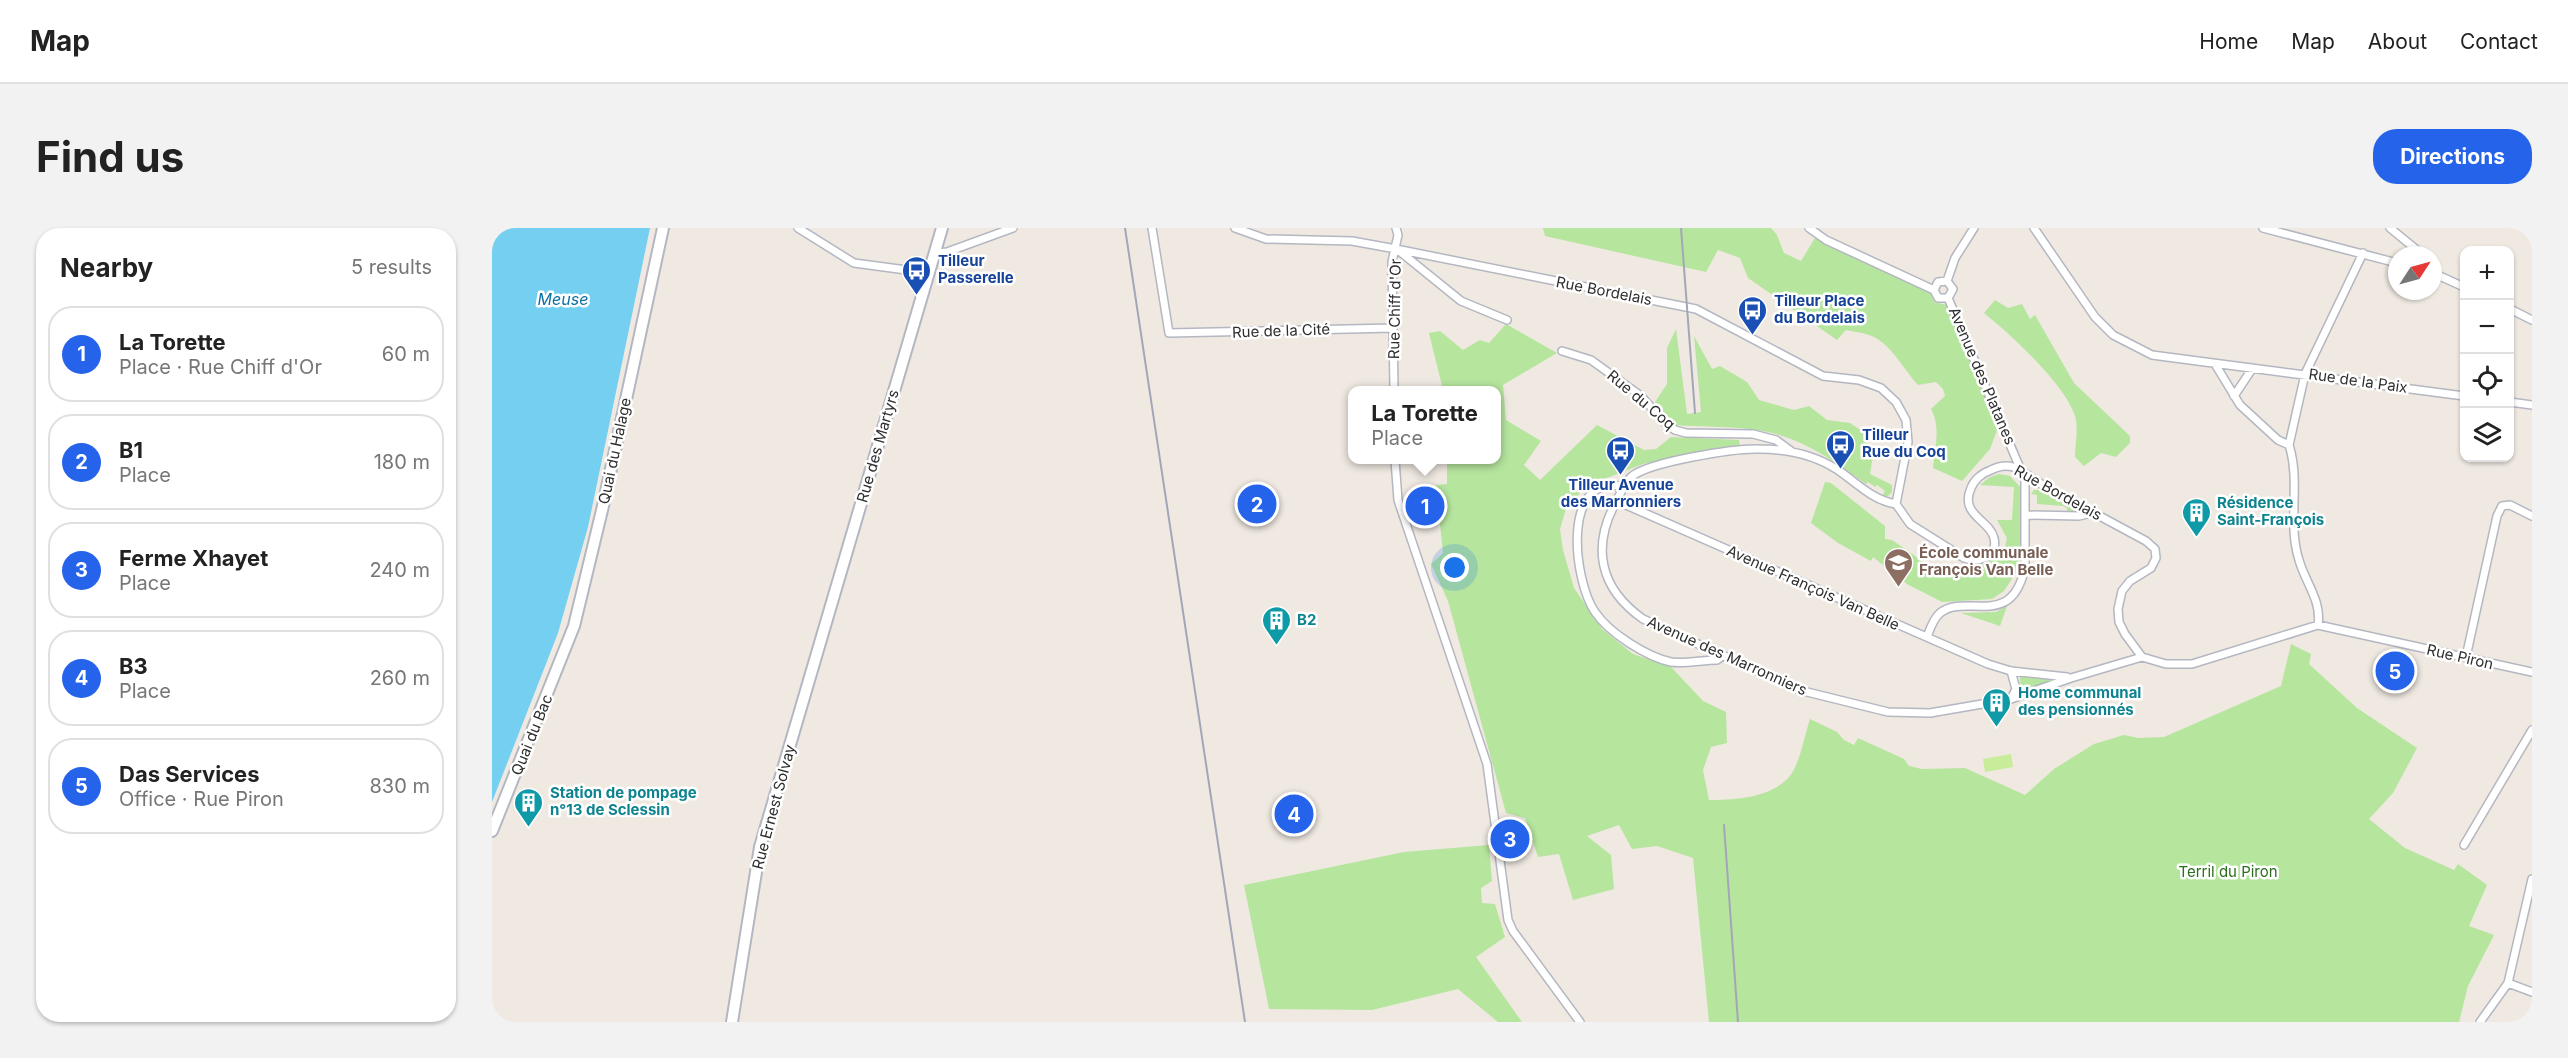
<!DOCTYPE html>
<html lang="en">
<head>
<meta charset="utf-8">
<style>
  body { margin:0; font-family:Inter,sans-serif; background:#f2f2f2; color:#222 }
  .controls { position:absolute; right:18px; top:18px; display:grid; overflow:hidden; border-radius:12px; box-shadow:0 2px 4px #0004 }
  .controls button { width:54px; height:54px; display:grid; place-items:center; padding:0; border:0; border-bottom:2px solid #e0e0e0; background:#fff; color:#222; font:30px sans-serif }
  .compass { position:absolute; left:1896px; top:18px; width:54px; height:54px; border-radius:50%; background:#fff; box-shadow:0 2px 4px #0004; rotate:54deg }
  .you { position:absolute; left:963px; top:340px; width:21px; height:21px; margin:-15px; border:4px solid #fff; border-radius:50%; background:#1a73e8; box-shadow:0 0 0 9px #1a73e833 }
  .badge { display:grid; place-items:center; width:39px; height:39px; border-radius:50%; background:#2563eb; color:#fff; font-size:20px; font-weight:700 }
  .pin { position:absolute; translate:-50% -50%; border:3px solid #fff; box-shadow:0 2px 6px #0006 }
  .popup { position:absolute; left:856px; top:158px; width:153px; height:78px; box-sizing:border-box; display:grid; place-content:center; border-radius:12px; background:#fff; filter:drop-shadow(0 2px 4px #0005); font-size:20px; white-space:nowrap; color:#767676 }
  .popup b { font-size:22px; color:#222 }
  .popup::after { content:''; position:absolute; left:50%; top:100%; margin-left:-12px; border:12px solid transparent; border-top-color:#fff }
  .list { margin:0; padding:0; list-style:none }
  h2 { display:flex; justify-content:space-between; align-items:center; height:78px; margin:0; padding:0 24px; font-size:26px }
  h2 small { font-size:20px; font-weight:400; color:#767676 }
  .list li { display:grid; grid-template-columns:39px 1fr auto; gap:18px; align-items:center; box-sizing:border-box; height:96px; margin:0 12px 12px; padding:0 12px; border:2px solid #e0e0e0; border-radius:24px }
  .list b { display:block; font-size:22px; white-space:nowrap }
  .list p { margin:0; font-size:20px; white-space:nowrap; color:#767676 }
  .list em { font-size:20px; font-style:normal; color:#767676 }
  .icon { flex:none; width:33px; height:33px; fill:none; stroke:currentColor; stroke-width:2; stroke-linecap:round; stroke-linejoin:round }
  .map { position:relative; flex:none; width:2040px; height:794px; overflow:hidden; border-radius:24px }
  header { display:flex; align-items:center; gap:36px; box-sizing:border-box; height:84px; padding:0 30px; background:#fff; border-bottom:2px solid #e0e0e0 }
  header strong { font-size:28px }
  nav { display:flex; gap:33px; margin-inline-start:auto; font-size:21px }
  .intro { display:flex; align-items:center; justify-content:space-between; box-sizing:border-box; height:144px; padding:0 36px }
  h1 { margin:0; font-size:42px }
  .button { padding:15px 27px; border-radius:24px; background:#2563eb; color:#fff; font-size:21px; font-weight:700 }
  main { display:flex; gap:36px; padding:0 36px }
  aside { flex:1; background:#fff; border-radius:24px; box-shadow:0 2px 4px #0004 }
  .map>svg:first-child { display:block }
</style>
</head>
<body>
<header>
<strong>Map</strong>
<nav><a>Home</a><a>Map</a><a>About</a><a>Contact</a></nav>
</header>
<div class="intro"><h1>Find us</h1><a class="button">Directions</a></div>
<main>
<aside>
<h2>Nearby<small>5 results</small></h2>
<ul class="list">
<li><span class="badge">1</span><div><b>La Torette</b><p>Place · Rue Chiff d'Or</p></div><em>60 m</em></li>
<li><span class="badge">2</span><div><b>B1</b><p>Place</p></div><em>180 m</em></li>
<li><span class="badge">3</span><div><b>Ferme Xhayet</b><p>Place</p></div><em>240 m</em></li>
<li><span class="badge">4</span><div><b>B3</b><p>Place</p></div><em>260 m</em></li>
<li><span class="badge">5</span><div><b>Das Services</b><p>Office · Rue Piron</p></div><em>830 m</em></li>
</ul>
</aside>
<div class="map">
<svg width="2040" height="794" viewBox="0 0 2040 794">
  <rect width="100%" height="100%" fill="#efe9e1"/>
  <path fill="#b6e59e" d="M 1051,0 L 1279,0 L 1285,7 L 1292,25 L 1309,33 L 1323,10 L 1437,63 L 1442,74 L 1455,77 L 1470,108 L 1506,200 L 1498,221 L 1470,253 L 1441,240 C 1443,220 1449,199 1439,181 L 1453,168 L 1451,161 L 1444,154 L 1426,157 C 1412,142 1401,119 1382,109 C 1374,105 1363,104 1354,102 L 1345,112 L 1256,50 L 1248,30 L 1226,22 L 1214,44 L 1053,8 Z
    M 1503,72 L 1516,80 L 1530,76 L 1538,91 L 1543,87 L 1582,155 L 1638,208 L 1638,215 L 1624,229 L 1609,225 L 1592,238 L 1583,229 C 1583,218 1586,203 1584,192 C 1578,160 1517,105 1492,85 Z
    M 1014,96 L 1065,125 L 1011,157 L 1014,192 L 1049,213 L 1032,237 L 1048,252 L 1105,197 L 1152,222 L 1164,221 L 1179,209 L 1247,212 L 1248,218 L 1151,236 L 1094,258 L 1074,281 L 1068,301 L 1071,322 L 1082,360 L 1110,401 L 1141,426 L 1179,439 L 1211,473 L 1234,484 L 1235,515 L 1219,519 L 1211,542 L 1217,572 C 1244,572 1283,570 1300,545 C 1308,533 1313,506 1318,491 L 1345,504 L 1352,512 L 1362,517 L 1366,510 L 1412,531 L 1417,538 L 1430,541 L 1473,540 L 1533,567 L 1562,541 L 1602,516 L 1632,507 L 1646,510 L 1672,509 L 1789,458 L 1799,416 L 1819,426 L 1817,436 L 1865,480 L 1925,520 L 1901,565 L 1877,591 L 1913,620 L 1962,642 L 1966,636 L 1995,657 L 1977,698 L 2002,707 L 1976,758 L 1967,794 L 1217,794 L 1201,630 L 1165,618 L 1140,621 L 1127,597 L 1095,608 L 1119,627 L 1122,661 L 1081,672 L 1067,626 L 1046,629 L 1033,590 L 1014,585 L 956,373 L 939,336 L 951,325 L 944,257 L 955,256 L 955,232 L 1005,232 L 1005,162 L 951,162 L 937,105 L 948,103 L 971,122 L 988,112 L 997,115 Z
    M 1184,101 L 1195,186 L 1209,184 L 1202,108 L 1220,141 L 1228,138 L 1255,154 L 1267,172 L 1302,182 L 1317,178 L 1335,192 L 1358,195 L 1373,205 L 1381,228 L 1378,246 L 1400,257 L 1400,264 L 1396,268 L 1390,268 L 1393,263 L 1385,257 L 1383,259 L 1376,254 L 1374,256 C 1342,233 1310,210 1271,203 C 1246,198 1210,199 1183,197 L 1163,174 L 1175,156 L 1175,120 Z
    M 1507,246 L 1518,248 L 1530,261 L 1527,340 L 1512,363 L 1500,371 L 1450,374 L 1415,356 L 1381,329 L 1379,333 L 1346,315 L 1319,295 L 1333,254 L 1339,255 L 1393,298 L 1393,311 L 1400,312 L 1436,337 L 1467,351 L 1476,338 C 1506,338 1494,329 1513,319 L 1515,310 L 1505,292 L 1520,292 L 1522,259 L 1488,257 L 1498,249 Z
    M 1542,262 L 1547,262 L 1582,280 L 1583,283 L 1575,285 L 1575,280 L 1571,278 L 1545,276 L 1545,267 L 1539,266 Z
    M 1515,378 L 1508,398 L 1469,385 L 1504,384 Z
    M 1528,449 L 1560,451 L 1561,454 L 1529,464 Z
    M 997,617 L 1000,653 L 989,660 L 990,675 L 1003,676 L 1013,709 L 984,729 L 1030,794 L 1006,794 L 966,761 L 880,782 L 777,781 L 752,657 L 912,624 Z"/>
  <path fill="#c9ec9a" d="M 1519,526 L 1521,539 L 1493,544 L 1491,531 Z"/>
  <path fill="#75cff0" d="M 0,0 L 158,0 L 96,299 L 66,405 L 0,574 Z"/>
  <g fill="none" stroke-linecap="round" stroke-linejoin="round">
    <defs>
      <path id="street" d="M 306,0 L 362,35 L 437,45
        M 660,0 L 677,105 L 901,100
        M 743,0 L 774,11 L 860,13 L 904,21 L 1204,81 L 1331,148 L 1367,152 L 1389,160 L 1404,174 L 1414,192 L 1416,214 L 1404,276 L 1418,296 L 1472,330 C 1485,335 1507,330 1502,310 C 1498,292 1467,287 1479,260 C 1482,252 1490,245 1499,242 C 1505,239 1514,237 1521,239 C 1533,243 1542,252 1552,258 C 1586,276 1620,295 1654,313 L 1663,321 L 1664,330 L 1659,340 L 1638,353 L 1630,363 L 1626,381 L 1627,394 L 1633,406 L 1650,429 L 1674,436 L 1700,436 L 1826,397 L 2040,444
        M 1317,0 L 1334,12 L 1442,62
        M 1542,0 L 1603,89 L 1621,107 L 1660,127 L 1972,168
        M 1771,0 L 1905,35
        M 1898,0 L 1931,27
        M 906,22 L 969,73 L 1015,92
        M 444,25 L 455,24 L 521,0
        M 1941,45 L 1972,59
        M 1455,53 L 1463,30 L 1482,0
        M 1455,53 L 1446,54 L 1442,62 L 1446,70 L 1456,70
        M 1455,53 L 1461,61 L 1456,70
        M 2018,81 L 2040,92
        M 1070,123 L 1099,132 L 1149,168 L 1174,196 L 1183,202 L 1194,205 L 1261,206 L 1284,212 L 1299,223
        M 1723,136 L 1748,177 L 1786,212 L 1797,217 C 1809,254 1795,295 1807,332 C 1813,354 1830,373 1826,397
        M 902,162 L 900,34 L 906,7 L 904,0
        M 1742,168 L 1760,141
        M 2018,174 L 2040,177
        M 1797,217 L 1813,146 L 1871,25
        M 903,232 L 906,272 L 995,536 L 1016,692 L 1021,703 L 1088,794
        M 1132,259 C 1069,243 1081,352 1103,384 C 1117,405 1155,429 1179,434 C 1193,436 1211,432 1225,432 L 1230,428
        M 1125,273 L 1496,436 L 1519,443 L 1575,449
        M 1404,276 C 1380,272 1365,255 1346,242 C 1323,227 1294,221 1267,221 C 1243,220 1156,234 1139,249 C 1132,255 1129,265 1125,272 C 1099,318 1107,360 1151,391 L 1307,462 L 1396,484 L 1438,485 L 1519,471 L 1579,450 L 1650,429
        M 1534,287 L 1587,288 L 1595,286 L 1597,282
        M 1435,409 C 1438,401 1441,391 1448,385 C 1474,364 1520,403 1533,339 L 1533,252 L 1456,70
        M 1974,429 L 2005,288 L 2010,278 L 2018,277 L 2040,288
        M 1519,443 L 1524,461 L 1519,471
        M 1972,617 L 2040,502
        M 2016,755 L 2040,764
        M 1988,794 L 2016,755 L 2040,651"/>
      <path id="secondary" d="M 0,603 L 82,398 L 111,278 L 171,0
        M 240,794 L 268,619 L 450,0"/>
    </defs>
    <use href="#street" stroke="#b4b7c1" stroke-width="10"/>
    <use href="#secondary" stroke="#b4b7c1" stroke-width="14"/>
    <use href="#street" stroke="#fff" stroke-width="7"/>
    <use href="#secondary" stroke="#fff" stroke-width="10"/>
    <path stroke="#a3a6b8" stroke-width="2" d="M 633,0 L 753,794
      M 1189,0 L 1203,185
      M 1232,597 L 1246,794"/>
  </g>
  <defs>
    <symbol id="bus-pin" viewBox="-11 -11 22 30"><path d="M0 17L-7.5 6A9.5 9.5 0 1 1 7.5 6Z" fill="#1a4fb4" stroke="#fff"/><path d="M-5-6H5V4H4V6H2V4H-2V6H-4V4H-5ZM-3.5-4V0h7V-4ZM-3.5 1.2v1.5H-2V1.2ZM2 1.2v1.5H3.5V1.2Z" fill="#fff"/></symbol>
    <symbol id="building-pin" viewBox="-11 -11 22 30"><path d="M0 17L-7.5 6A9.5 9.5 0 1 1 7.5 6Z" fill="#0f9aa8" stroke="#fff"/><path d="M-4-6H4V6H1V3H-1V6H-4ZM-2.5-4.3h1.7v1.8h-1.7ZM.8-4.3h1.7v1.8H.8ZM-2.5-1h1.7V.8h-1.7ZM.8-1h1.7V.8H.8Z" fill="#fff"/></symbol>
    <symbol id="school-pin" viewBox="-11 -11 22 30"><path d="M0 17L-7.5 6A9.5 9.5 0 1 1 7.5 6Z" fill="#8d6e63" stroke="#fff"/><path d="M0-5L7-2L0 1L-7-2ZM-4 1L0 2.5L4 1V4Q0 6-4 4Z" fill="#fff"/></symbol>
  </defs>
  <g fill-rule="evenodd">
    <use href="#bus-pin" x="408" y="26" width="33" height="45"/>
    <use href="#bus-pin" x="1244" y="66" width="33" height="45"/>
    <use href="#bus-pin" x="1332" y="200" width="33" height="45"/>
    <use href="#bus-pin" x="1112" y="206" width="33" height="45"/>
    <use href="#building-pin" x="1688" y="268" width="33" height="45"/>
    <use href="#school-pin" x="1390" y="318" width="33" height="45"/>
    <use href="#building-pin" x="768" y="376" width="33" height="45"/>
    <use href="#building-pin" x="1488" y="458" width="33" height="45"/>
    <use href="#building-pin" x="20" y="558" width="33" height="45"/>
  </g>
  <g text-anchor="middle" stroke-width="5" stroke-linejoin="round" paint-order="stroke">
    <g font-size="15" font-weight="bold" fill="#164399" stroke="#fff" text-anchor="start">
      <text x="446" y="38">Tilleur<tspan x="446" dy="17">Passerelle</tspan></text>
      <text x="1282" y="78">Tilleur Place<tspan x="1282" dy="17">du Bordelais</tspan></text>
      <text x="1370" y="212">Tilleur<tspan x="1370" dy="17">Rue du Coq</tspan></text>
      <text x="1129" y="262" text-anchor="middle">Tilleur Avenue<tspan x="1129" dy="17">des Marronniers</tspan></text>
    </g>
    <g font-size="15" fill="#2e2e2e" stroke="#fff">
      <text transform="translate(1112 63) rotate(11)" y="5">Rue Bordelais</text>
      <text transform="translate(903 81) rotate(-89)" y="5">Rue Chiff d'Or</text>
      <text transform="translate(789 103) rotate(-2)" y="5">Rue de la Cité</text>
      <text transform="translate(1490 148) rotate(67)" y="5">Avenue des Platanes</text>
      <text transform="translate(1866 153) rotate(8)" y="5">Rue de la Paix</text>
      <text transform="translate(1149 172) rotate(40)" y="5">Rue du Coq</text>
      <text transform="translate(386 218) rotate(-74)" y="5">Rue des Martyrs</text>
      <text transform="translate(123 223) rotate(-78)" y="5">Quai du Halage</text>
      <text transform="translate(1566 265) rotate(29)" y="5">Rue Bordelais</text>
      <text transform="translate(1321 360) rotate(24)" y="5">Avenue François Van Belle</text>
      <text transform="translate(1235 428) rotate(24)" y="5">Avenue des Marronniers</text>
      <text transform="translate(1968 429) rotate(13)" y="5">Rue Piron</text>
      <text transform="translate(40 507) rotate(-68)" y="5">Quai du Bac</text>
      <text transform="translate(282 579) rotate(-75)" y="5">Rue Ernest Solvay</text>
    </g>
    <g font-size="15" font-weight="bold" fill="#0d838f" stroke="#fff" text-anchor="start">
      <text x="1725" y="280">Résidence<tspan x="1725" dy="17">Saint-François</tspan></text>
      <text x="805" y="397">B2</text>
      <text x="1526" y="470">Home communal<tspan x="1526" dy="17">des pensionnés</tspan></text>
      <text x="58" y="570">Station de pompage<tspan x="58" dy="17">n°13 de Sclessin</tspan></text>
    </g>
    <g font-size="15" font-weight="bold" fill="#785e54" stroke="#fff" text-anchor="start">
      <text x="1427" y="330">École communale<tspan x="1427" dy="17">François Van Belle</tspan></text>
    </g>
    <g font-size="15" fill="#2c6e1b" stroke="#fff">
      <text x="1736" y="649">Terril du Piron</text>
    </g>
    <g font-size="16" font-style="italic" fill="#0d6fa3" stroke="#fff">
      <text x="71" y="77">Meuse</text>
    </g>
  </g>
</svg>
<div class="controls">
<button>+</button>
<button>−</button>
<button><svg class="icon" aria-label="locate" viewBox="0 0 24 24"><circle cx="12" cy="12" r="6"/><path d="M12 2v4M12 18v4M2 12h4M18 12h4"/></svg></button>
<button><svg class="icon" aria-label="layers" viewBox="0 0 24 24"><path d="M12 4l9 5-9 5-9-5zM3 14l9 5 9-5"/></svg></button>
</div>
<svg class="compass" viewBox="-18 -18 36 36"><path d="M0-13l5 13h-10z" fill="#e53935"/><path d="M0 13l5-13h-10z" fill="#767676"/></svg>
<div class="you"></div>
<div class="pin badge" style="left:933px;top:278px">1</div>
<div class="popup"><b>La Torette</b>Place</div>
<div class="pin badge" style="left:765px;top:276px">2</div>
<div class="pin badge" style="left:1018px;top:611px">3</div>
<div class="pin badge" style="left:802px;top:586px">4</div>
<div class="pin badge" style="left:1903px;top:443px">5</div>
</div>
</main>
</body>
</html>
